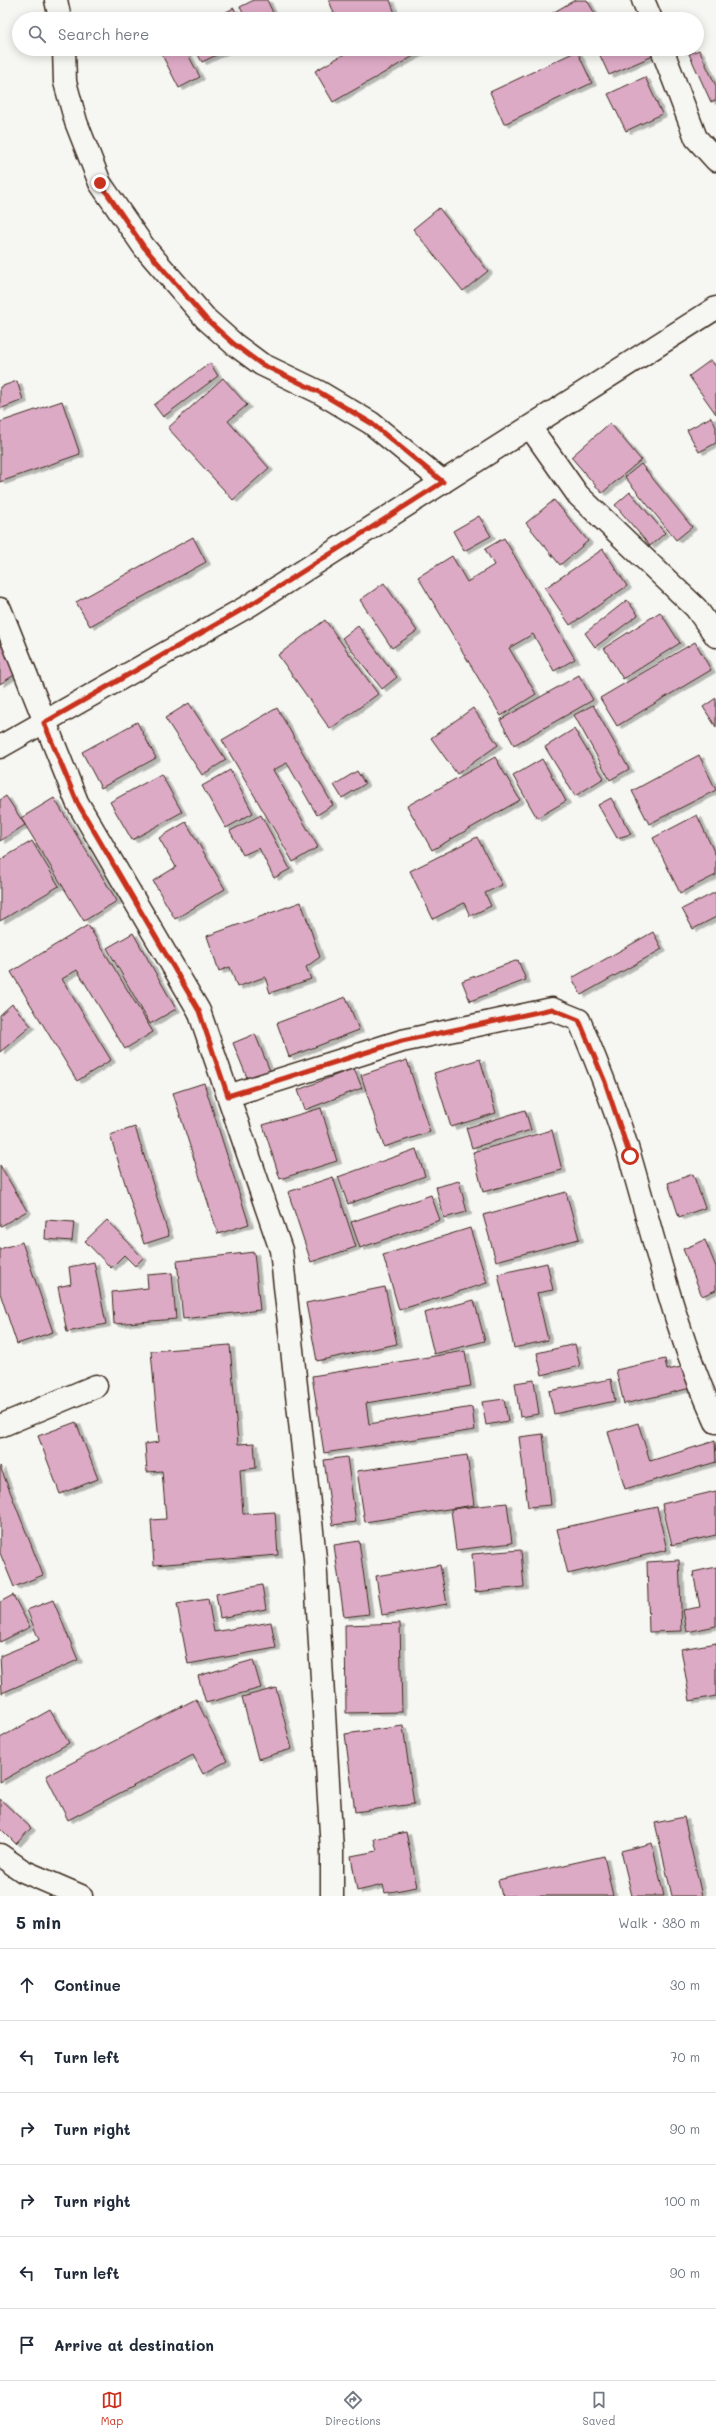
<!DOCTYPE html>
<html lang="en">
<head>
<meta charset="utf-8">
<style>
  body { margin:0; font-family:Mali,sans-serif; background:#f6f6f7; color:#1f2937 }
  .stop { position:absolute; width:12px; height:12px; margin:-9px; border:3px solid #c8321e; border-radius:50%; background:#fff }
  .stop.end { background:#c8321e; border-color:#fff; box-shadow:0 1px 4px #0008 }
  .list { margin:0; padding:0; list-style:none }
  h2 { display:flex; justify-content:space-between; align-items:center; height:52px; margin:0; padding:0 16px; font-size:17px }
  h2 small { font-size:13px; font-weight:400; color:#747a83 }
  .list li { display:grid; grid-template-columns:26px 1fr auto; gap:12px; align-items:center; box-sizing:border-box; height:72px; padding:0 16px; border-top:1px solid #e0e1e3 }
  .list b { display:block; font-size:15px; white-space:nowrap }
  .list em { font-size:13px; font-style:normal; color:#747a83 }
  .icon { flex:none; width:22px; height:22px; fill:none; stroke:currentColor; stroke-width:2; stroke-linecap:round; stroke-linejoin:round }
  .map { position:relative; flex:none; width:716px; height:1896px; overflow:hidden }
  .search { position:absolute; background:#fff; box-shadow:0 2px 10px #0003; left:12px; right:12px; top:12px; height:44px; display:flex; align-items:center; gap:10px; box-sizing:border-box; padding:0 14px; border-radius:22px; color:#747a83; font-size:15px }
  .sheet { height:484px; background:#fff }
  nav { display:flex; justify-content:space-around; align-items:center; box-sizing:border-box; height:56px; border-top:1px solid #e0e1e3; background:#fff; font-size:11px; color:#747a83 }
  nav a { display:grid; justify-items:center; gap:2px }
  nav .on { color:#c8321e }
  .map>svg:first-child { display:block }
</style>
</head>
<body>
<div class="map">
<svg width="716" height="1896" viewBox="0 0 716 1896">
  <defs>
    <filter id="shadow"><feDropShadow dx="4.5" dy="2.5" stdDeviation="0" flood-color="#0004"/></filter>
  </defs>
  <rect width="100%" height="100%" fill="#f6f6f2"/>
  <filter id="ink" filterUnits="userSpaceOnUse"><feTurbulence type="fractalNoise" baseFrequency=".025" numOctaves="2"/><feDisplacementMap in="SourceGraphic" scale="8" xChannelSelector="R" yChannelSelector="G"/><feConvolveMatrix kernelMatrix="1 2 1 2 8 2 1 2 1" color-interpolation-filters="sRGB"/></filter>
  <g filter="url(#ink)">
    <path fill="#ddaac5" stroke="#3b2a1e" filter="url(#shadow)" d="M 254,0 L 267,0 L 276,19 L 246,19 L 240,7 Z
      M 329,0 L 390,0 L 396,16 L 387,19 L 336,19 Z
      M 575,0 L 587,0 L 598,19 L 542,19 Z
      M 234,8 L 239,19 L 212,19 Z
      M 174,49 L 185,49 L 200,77 L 179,88 L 162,55 Z
      M 195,49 L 229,49 L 202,62 Z
      M 353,49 L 426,49 L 333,102 L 315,71 Z
      M 597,49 L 651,49 L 653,56 L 609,75 Z
      M 699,50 L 716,86 L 716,100 L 711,102 L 689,54 Z
      M 577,51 L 592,83 L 504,124 L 490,92 Z
      M 645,77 L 662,114 L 626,131 L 608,94 Z
      M 439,208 L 488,271 L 463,291 L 413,229 Z
      M 711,360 L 716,367 L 716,414 L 689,376 Z
      M 210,363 L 218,376 L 163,417 L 154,405 Z
      M 223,378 L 247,405 L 228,421 L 269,468 L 233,500 L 168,428 Z
      M 17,381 L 23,400 L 0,409 L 0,387 Z
      M 62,401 L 80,454 L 0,482 L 0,422 Z
      M 711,417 L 716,427 L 716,443 L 699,452 L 687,430 Z
      M 610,423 L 641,460 L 602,493 L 571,457 Z
      M 641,464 L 692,527 L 676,540 L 625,477 Z
      M 630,492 L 665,533 L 650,546 L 615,505 Z
      M 554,500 L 588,541 L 560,565 L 526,523 Z
      M 479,516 L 491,536 L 464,551 L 453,531 Z
      M 193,537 L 206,562 L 90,626 L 76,602 Z
      M 504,538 L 575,659 L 554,671 L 533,634 L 509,648 L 536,694 L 501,716 L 418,577 L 452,556 L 467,582 L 494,565 L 485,549 Z
      M 603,549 L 627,586 L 570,625 L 545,588 Z
      M 384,583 L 417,631 L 392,648 L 360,600 Z
      M 627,600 L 638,615 L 595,647 L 585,633 Z
      M 660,612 L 680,643 L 623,679 L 604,648 Z
      M 325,620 L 378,694 L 330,729 L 278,655 Z
      M 358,626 L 397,677 L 382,689 L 342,638 Z
      M 0,640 L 19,672 L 0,684 Z
      M 695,642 L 711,670 L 617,726 L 600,698 Z
      M 579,675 L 593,700 L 514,745 L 500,720 Z
      M 716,698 L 716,727 L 703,707 Z
      M 189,703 L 226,760 L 202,775 L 165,718 Z
      M 593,705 L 629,769 L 610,780 L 574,715 Z
      M 277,708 L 333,805 L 317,815 L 287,763 L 273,770 L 318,847 L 293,862 L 222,740 Z
      M 473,708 L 498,745 L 457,774 L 431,738 Z
      M 137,722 L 156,758 L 101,788 L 82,752 Z
      M 574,729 L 604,778 L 575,796 L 545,747 Z
      M 699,755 L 716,790 L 649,824 L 632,791 Z
      M 495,757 L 520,800 L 432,850 L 407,806 Z
      M 542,759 L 566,801 L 537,818 L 513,776 Z
      M 230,770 L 253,813 L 226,828 L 202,786 Z
      M 357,771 L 365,784 L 342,798 L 334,785 Z
      M 161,774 L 182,812 L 132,840 L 110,802 Z
      M 6,796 L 25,825 L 0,841 L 0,800 Z
      M 54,798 L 117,901 L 84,921 L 21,818 Z
      M 611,798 L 631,834 L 617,838 L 598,805 Z
      M 261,815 L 290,869 L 274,878 L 259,848 L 243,855 L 230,831 Z
      M 697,815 L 716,856 L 716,875 L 680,893 L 653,838 Z
      M 186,822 L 225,889 L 175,919 L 153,881 L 176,867 L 159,838 Z
      M 477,837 L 502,885 L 485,893 L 491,906 L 470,916 L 464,903 L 433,919 L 410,871 Z
      M 32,841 L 59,886 L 0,921 L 0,860 Z
      M 716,892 L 716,917 L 693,929 L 682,909 Z
      M 301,902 L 320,957 L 306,967 L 311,979 L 270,993 L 265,977 L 237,987 L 230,967 L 219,971 L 207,936 Z
      M 88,925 L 153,1032 L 125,1049 L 77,970 L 62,979 L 111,1060 L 77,1081 L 11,972 Z
      M 653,932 L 662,949 L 581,995 L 572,978 Z
      M 133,933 L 176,1009 L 150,1024 L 107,948 Z
      M 518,960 L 526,980 L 470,1001 L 462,981 Z
      M 346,997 L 359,1030 L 289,1057 L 277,1023 Z
      M 12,1004 L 31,1026 L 0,1052 L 0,1015 Z
      M 255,1034 L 270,1071 L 248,1080 L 233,1043 Z
      M 480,1059 L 496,1113 L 451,1127 L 434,1073 Z
      M 407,1060 L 430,1132 L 384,1147 L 361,1075 Z
      M 354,1068 L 362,1088 L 305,1110 L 298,1090 Z
      M 204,1083 L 249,1224 L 218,1234 L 173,1093 Z
      M 321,1108 L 337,1161 L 280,1179 L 263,1125 Z
      M 525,1110 L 531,1130 L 472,1148 L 466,1128 Z
      M 135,1127 L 169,1236 L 144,1244 L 110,1135 Z
      M 552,1130 L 562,1170 L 483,1192 L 473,1152 Z
      M 416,1149 L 425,1176 L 348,1204 L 338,1177 Z
      M 0,1165 L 27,1211 L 1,1226 L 0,1223 Z
      M 693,1174 L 705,1208 L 679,1217 L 668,1183 Z
      M 333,1177 L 356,1247 L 311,1262 L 288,1192 Z
      M 459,1181 L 467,1212 L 444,1218 L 436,1187 Z
      M 566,1192 L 579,1239 L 496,1261 L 483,1215 Z
      M 431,1195 L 440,1220 L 360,1248 L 351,1222 Z
      M 46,1220 L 74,1222 L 72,1241 L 45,1239 Z
      M 107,1220 L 143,1258 L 135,1266 L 124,1255 L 111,1268 L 85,1241 Z
      M 470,1228 L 487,1283 L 399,1310 L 383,1255 Z
      M 705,1240 L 716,1267 L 716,1290 L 702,1296 L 683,1249 Z
      M 22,1242 L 53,1332 L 17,1344 L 0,1293 L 0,1249 Z
      M 254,1252 L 260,1310 L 183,1319 L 177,1261 Z
      M 94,1262 L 106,1324 L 67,1332 L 58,1287 L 71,1284 L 69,1267 Z
      M 547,1263 L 553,1290 L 537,1293 L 548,1340 L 514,1348 L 498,1274 Z
      M 172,1273 L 176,1319 L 114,1324 L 112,1292 L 148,1288 L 147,1275 Z
      M 385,1287 L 397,1344 L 317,1361 L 306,1303 Z
      M 474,1300 L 485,1341 L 434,1354 L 424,1313 Z
      M 575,1344 L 580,1366 L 542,1375 L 537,1353 Z
      M 230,1345 L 238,1444 L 254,1443 L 256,1468 L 240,1470 L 243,1514 L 275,1512 L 278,1555 L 154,1565 L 151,1520 L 166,1519 L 162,1471 L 147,1472 L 145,1444 L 159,1442 L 151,1351 Z
      M 465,1351 L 471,1386 L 366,1403 L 369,1424 L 472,1407 L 475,1430 L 324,1453 L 312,1376 Z
      M 665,1359 L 667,1370 L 686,1366 L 691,1388 L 624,1404 L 616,1370 Z
      M 611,1379 L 615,1401 L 554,1414 L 549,1391 Z
      M 534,1380 L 539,1414 L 520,1417 L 515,1383 Z
      M 504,1399 L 508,1421 L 486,1425 L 482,1402 Z
      M 76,1422 L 98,1479 L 60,1494 L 38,1436 Z
      M 638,1423 L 650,1461 L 715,1441 L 716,1462 L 625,1489 L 608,1432 Z
      M 543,1434 L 551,1505 L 528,1507 L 519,1437 Z
      M 467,1455 L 474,1505 L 365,1522 L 357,1471 Z
      M 347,1457 L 356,1522 L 333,1525 L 324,1460 Z
      M 0,1466 L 43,1575 L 14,1587 L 0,1553 Z
      M 716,1491 L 716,1535 L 672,1545 L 662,1504 Z
      M 507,1503 L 512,1543 L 456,1550 L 451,1509 Z
      M 657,1507 L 667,1550 L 568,1574 L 557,1529 Z
      M 359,1541 L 369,1614 L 344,1617 L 334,1545 Z
      M 521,1550 L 524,1587 L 475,1592 L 472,1554 Z
      M 679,1560 L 682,1631 L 649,1632 L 647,1562 Z
      M 440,1565 L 447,1604 L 382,1615 L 376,1576 Z
      M 716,1567 L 716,1626 L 687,1632 L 683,1610 L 700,1607 L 693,1572 Z
      M 262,1585 L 266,1609 L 220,1618 L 216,1594 Z
      M 13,1595 L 30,1627 L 0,1642 L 0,1602 Z
      M 208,1599 L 214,1632 L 271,1622 L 276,1648 L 188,1664 L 177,1604 Z
      M 53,1600 L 78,1660 L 2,1693 L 0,1656 L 39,1640 L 27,1610 Z
      M 400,1623 L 402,1712 L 346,1713 L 345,1625 Z
      M 716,1643 L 716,1696 L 690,1701 L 681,1649 Z
      M 253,1660 L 261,1688 L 206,1703 L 198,1676 Z
      M 276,1688 L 292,1749 L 258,1759 L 242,1697 Z
      M 196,1699 L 227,1761 L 203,1774 L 193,1755 L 68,1820 L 46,1776 Z
      M 50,1710 L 69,1743 L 0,1782 L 0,1738 Z
      M 403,1726 L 414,1804 L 355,1812 L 345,1734 Z
      M 0,1799 L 31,1828 L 16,1844 L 0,1828 Z
      M 684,1817 L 702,1896 L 672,1896 L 655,1823 Z
      M 406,1832 L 417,1887 L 385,1893 L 383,1885 L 357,1891 L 351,1856 L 377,1851 L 374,1839 Z
      M 652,1843 L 664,1896 L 632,1896 L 621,1851 Z
      M 604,1856 L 613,1896 L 502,1896 L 498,1880 Z"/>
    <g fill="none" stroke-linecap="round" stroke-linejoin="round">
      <defs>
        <path id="street" d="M 56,0 L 60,19
          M 643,0 L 651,19
          M 64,49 L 65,82 L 76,122 L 100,183 L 144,247 L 206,319 L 234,344 L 261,364 L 319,392 L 371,423 L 443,482
          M 662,49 L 696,138 L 716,160
          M 530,427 L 578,495 L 696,608 L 716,636
          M 0,609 L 77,802 L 199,1011 L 281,1250 L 315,1558 L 332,1851 L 332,1896
          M 228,1096 L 402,1041 L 552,1009 L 579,1020 C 598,1065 616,1110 630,1157 C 656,1246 677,1337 716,1422
          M 0,1426 L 96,1386
          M 0,1855 L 23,1871 L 81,1896"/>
        <path id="secondary" d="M 0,747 L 250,605 L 716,308"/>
      </defs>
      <use href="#street" stroke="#3b2a1e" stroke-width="25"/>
      <use href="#secondary" stroke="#3b2a1e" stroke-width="25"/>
      <use href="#street" stroke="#f6f6f2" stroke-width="22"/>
      <use href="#secondary" stroke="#f6f6f2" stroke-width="22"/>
    </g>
  </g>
  <g fill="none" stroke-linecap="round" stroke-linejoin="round" filter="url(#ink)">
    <path stroke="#c8321e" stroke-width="5" d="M 100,183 L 144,247 L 206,319 L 234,344 L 261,364 L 319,392 L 371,423 L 443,482 L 250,605 L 44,723 L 77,802 L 199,1011 L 228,1096 L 402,1041 L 552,1009 L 579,1020 L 605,1082 L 630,1156"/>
  </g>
</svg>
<div class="stop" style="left:630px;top:1156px"></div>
<div class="stop end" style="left:100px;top:183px"></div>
<div class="search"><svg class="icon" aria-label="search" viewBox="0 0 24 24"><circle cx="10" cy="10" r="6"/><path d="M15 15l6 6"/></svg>Search here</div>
</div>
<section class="sheet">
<h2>5 min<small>Walk · 380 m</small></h2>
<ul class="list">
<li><svg class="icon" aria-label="ahead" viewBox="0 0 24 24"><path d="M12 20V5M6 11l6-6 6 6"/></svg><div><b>Continue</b></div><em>30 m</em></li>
<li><svg class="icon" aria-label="left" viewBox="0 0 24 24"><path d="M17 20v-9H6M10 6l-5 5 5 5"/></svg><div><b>Turn left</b></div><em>70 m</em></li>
<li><svg class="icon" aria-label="right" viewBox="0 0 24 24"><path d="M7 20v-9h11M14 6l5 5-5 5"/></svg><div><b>Turn right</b></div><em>90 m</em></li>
<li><svg class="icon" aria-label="right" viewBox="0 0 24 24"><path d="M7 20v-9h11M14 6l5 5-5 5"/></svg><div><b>Turn right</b></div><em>100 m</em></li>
<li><svg class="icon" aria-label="left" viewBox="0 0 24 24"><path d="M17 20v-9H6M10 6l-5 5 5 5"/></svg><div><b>Turn left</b></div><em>90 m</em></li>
<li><svg class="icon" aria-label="arrive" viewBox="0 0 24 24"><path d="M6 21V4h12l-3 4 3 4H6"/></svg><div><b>Arrive at destination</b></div></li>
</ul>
</section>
<nav>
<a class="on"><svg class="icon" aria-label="map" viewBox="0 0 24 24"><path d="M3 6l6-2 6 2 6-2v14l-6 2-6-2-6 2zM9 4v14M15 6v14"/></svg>Map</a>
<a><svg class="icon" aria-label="directions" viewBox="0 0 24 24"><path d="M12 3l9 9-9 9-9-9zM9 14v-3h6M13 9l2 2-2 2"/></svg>Directions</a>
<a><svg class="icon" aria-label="saved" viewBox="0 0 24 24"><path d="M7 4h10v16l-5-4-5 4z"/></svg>Saved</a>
</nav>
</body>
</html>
